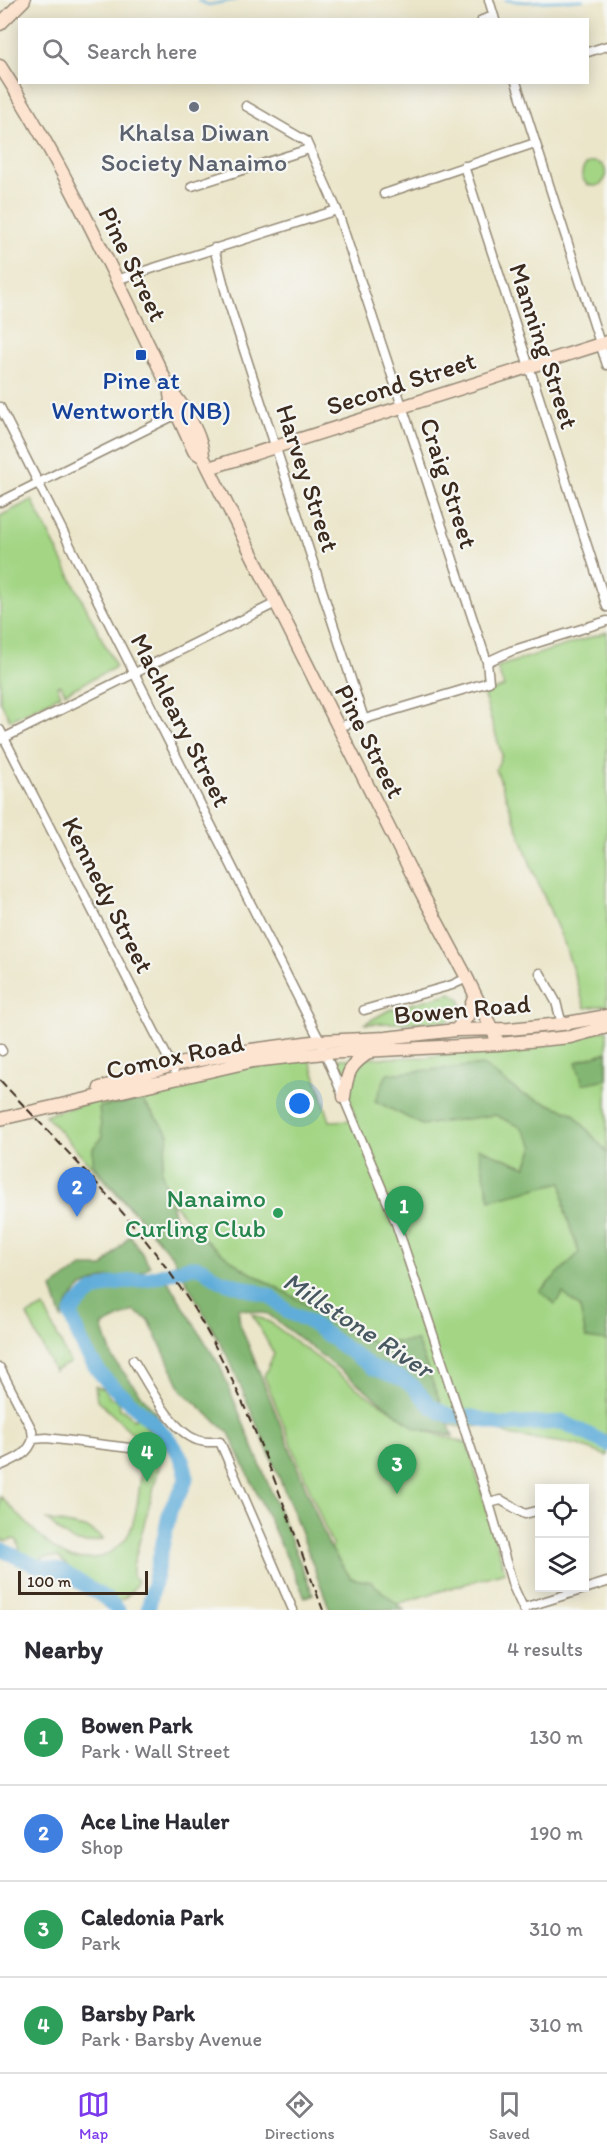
<!DOCTYPE html>
<html lang="en">
<head>
<meta charset="utf-8">
<style>
  body { margin:0; font-family:Itim,sans-serif; background:#f2f2f3; color:#2b2b33 }
  .controls { position:absolute; right:18px; bottom:18px; display:grid; overflow:hidden; border-radius:0px; box-shadow:0 3px 15px #0003 }
  .controls button { width:54px; height:54px; display:grid; place-items:center; padding:0; border:0; border-bottom:2px solid #e1e1e2; background:#fff; color:#2b2b33; font:30px sans-serif }
  .scale { position:absolute; left:18px; bottom:15px; width:130px; box-sizing:border-box; padding-left:6px; border:3px solid #3b2a1e; border-top:0; font-size:16px; line-height:21px; white-space:nowrap; color:#3b2a1e; -webkit-text-stroke:4px #f6f6f2; paint-order:stroke }
  .you { position:absolute; left:300px; top:1104px; width:21px; height:21px; margin:-15px; border:4px solid #fff; border-radius:50%; background:#1a73e8; box-shadow:0 0 0 9px #1a73e833 }
  .badge { display:grid; place-items:center; width:39px; height:39px; border-radius:50%; background:#7c3aed; color:#fff; font-size:20px; font-weight:700 }
  .pin { position:absolute; translate:-50% -50px; filter:drop-shadow(0 2px 3px #0008) }
  .pin::after { content:''; position:absolute; top:32px; width:21px; height:18px; background:inherit; clip-path:polygon(0 0,100% 0,50% 100%) }
  .list { margin:0; padding:0; list-style:none }
  h2 { display:flex; justify-content:space-between; align-items:center; height:78px; margin:0; padding:0 24px; font-size:26px }
  h2 small { font-size:20px; font-weight:400; color:#7c7c81 }
  .list li { display:grid; grid-template-columns:39px 1fr auto; gap:18px; align-items:center; box-sizing:border-box; height:96px; padding:0 24px; border-top:2px solid #e1e1e2 }
  .list b { display:block; font-size:22px; white-space:nowrap }
  .list p { margin:0; font-size:20px; white-space:nowrap; color:#7c7c81 }
  .list em { font-size:20px; font-style:normal; color:#7c7c81 }
  .icon { flex:none; width:33px; height:33px; fill:none; stroke:currentColor; stroke-width:2; stroke-linecap:round; stroke-linejoin:round }
  .map { position:relative; flex:none; width:607px; height:1610px; overflow:hidden }
  .search { position:absolute; background:#fff; box-shadow:0 3px 15px #0003; left:18px; right:18px; top:18px; height:66px; display:flex; align-items:center; gap:15px; box-sizing:border-box; padding:0 21px; border-radius:0px; color:#7c7c81; font-size:22px }
  .sheet { height:462px; background:#fff }
  nav { display:flex; justify-content:space-around; align-items:center; box-sizing:border-box; height:84px; border-top:2px solid #e1e1e2; background:#fff; font-size:16px; color:#7c7c81 }
  nav a { display:grid; justify-items:center; gap:3px }
  nav .on { color:#7c3aed }
  .map>svg:first-child { display:block }
</style>
</head>
<body>
<div class="map">
<svg width="607" height="1610" viewBox="0 0 607 1610">
  <rect width="100%" height="100%" fill="#f6f6f2"/>
  <filter id="ink" filterUnits="userSpaceOnUse"><feTurbulence type="fractalNoise" baseFrequency=".0167" numOctaves="2"/><feDisplacementMap in="SourceGraphic" scale="12" xChannelSelector="R" yChannelSelector="G"/><feConvolveMatrix kernelMatrix="1 2 1 2 8 2 1 2 1" color-interpolation-filters="sRGB"/></filter>
  <filter id="wash" filterUnits="userSpaceOnUse"><feTurbulence type="fractalNoise" baseFrequency=".008" numOctaves="4" result="noise"/><feDisplacementMap in="SourceGraphic" scale="24" xChannelSelector="R" yChannelSelector="G"/><feGaussianBlur stdDeviation="1.35" result="paint"/><feColorMatrix in="noise" values="0 0 0 0 0 0 0 0 0 0 0 0 0 0 0 0 0 1.4 0 .05"/><feComposite in="paint" operator="in"/></filter>
  <g filter="url(#wash)">
    <rect width="100%" height="100%" fill="#ebe6ca"/>
    <path fill="#a3d584" stroke="#6f8051" stroke-width="1.5" d="M582 174a12 12 0 1 1 24 0a12 12 0 1 1-24 0Z
      M 32,500 L 116,667 L 65,693 L 61,685 L 57,686 L 61,695 L 10,720 L 0,701 L 0,516 Z
      M 607,632 L 607,1005 L 585,1008 L 564,943 L 533,871 L 496,769 L 502,755 L 483,693 L 504,687 L 497,667 Z
      M 451,993 L 460,999 L 462,1006 L 460,1012 L 449,1021 L 364,1024 L 389,1010 Z
      M 607,1030 L 607,1456 L 578,1445 L 513,1436 L 489,1426 L 462,1427 L 444,1424 L 209,1247 L 174,1204 L 153,1220 L 140,1205 L 132,1211 L 45,1115 L 232,1062 L 310,1060 L 330,1121 L 356,1120 L 338,1059 L 426,1057 Z
      M 44,1307 L 70,1363 L 54,1371 L 27,1315 Z
      M 252,1314 L 271,1323 L 365,1394 L 428,1432 L 467,1443 L 505,1572 L 376,1610 L 330,1589 L 332,1545 L 264,1376 L 274,1354 Z
      M 95,1386 L 103,1389 L 111,1399 L 114,1398 L 119,1402 L 120,1409 L 128,1413 L 133,1419 L 138,1417 L 153,1436 L 161,1450 L 159,1468 L 133,1566 L 133,1576 L 138,1581 C 127,1600 116,1610 100,1590 C 91,1588 86,1581 76,1577 L 75,1573 L 58,1557 L 45,1557 L 32,1564 L 17,1555 L 20,1550 L 17,1540 L 12,1539 L 7,1541 L 0,1539 L 0,1496 C 17,1512 47,1548 68,1557 C 78,1560 89,1559 100,1557 C 112,1553 125,1543 130,1531 C 139,1510 141,1469 145,1445 L 97,1400 Z
      M 47,1520 L 89,1529 L 103,1539 C 75,1549 67,1538 47,1520 Z"/>
    <path fill="#82b672" stroke="#5e7048" stroke-width="1.5" d="M 607,1052 L 607,1079 L 583,1084 L 576,1062 Z
      M 483,1065 L 522,1094 L 573,1113 L 604,1149 L 607,1155 L 607,1341 L 586,1338 L 580,1308 L 563,1293 L 555,1304 L 540,1291 L 579,1253 L 565,1211 L 562,1182 L 490,1200 L 478,1148 L 526,1167 L 534,1146 L 521,1127 L 495,1115 L 422,1125 L 375,1101 L 387,1074 Z
      M 142,1100 L 169,1134 L 161,1170 L 175,1217 L 242,1268 L 376,1343 L 417,1341 L 453,1436 L 415,1428 L 268,1314 L 238,1308 L 240,1324 L 329,1546 L 351,1578 L 371,1582 L 404,1610 L 330,1610 L 289,1501 L 230,1361 L 173,1257 L 93,1164 L 93,1148 L 102,1137 L 99,1107 Z
      M 130,1235 L 150,1266 L 138,1274 L 105,1278 L 82,1287 L 69,1301 L 62,1319 L 52,1288 L 82,1267 L 103,1267 Z
      M 166,1278 L 220,1366 L 313,1594 L 305,1597 L 229,1433 L 182,1391 L 149,1320 L 133,1311 L 102,1326 L 113,1359 L 164,1424 L 158,1422 L 110,1378 L 87,1343 L 76,1319 C 79,1314 81,1307 85,1303 C 106,1283 141,1288 166,1278 Z"/>
    <g fill="none" stroke-linecap="round" stroke-linejoin="round">
      <path stroke="#61adda" stroke-width="2" d="M 198,0 L 208,5 L 236,0
        M 505,0 L 525,2 L 583,0"/>
      <path stroke="#61adda" stroke-width="15" d="M 0,1549 L 37,1566 L 62,1571 L 105,1598 L 118,1610
        M 148,1610 L 170,1511 C 174,1500 188,1484 186,1474 C 182,1439 129,1404 106,1380 C 90,1362 78,1338 71,1315 L 76,1305 L 93,1291 L 113,1284 L 151,1278 L 189,1267 L 197,1267 L 205,1270 L 219,1280 L 270,1296 L 288,1312 L 308,1321 L 373,1368 L 400,1378 L 412,1385 L 431,1406 L 441,1412 L 451,1416 L 473,1417 L 501,1425 L 563,1422 L 607,1444"/>
    </g>
  </g>
  <g filter="url(#ink)">
    <g fill="none" stroke-linecap="round" stroke-linejoin="round">
      <defs>
        <path id="street" d="M 489,0 L 495,20
          M 482,20 L 494,16
          M 588,52 L 607,46
          M 516,82 L 607,365
          M 246,106 L 306,141 L 337,210 L 487,662 L 489,682 L 338,727
          M 464,166 L 607,607
          M 192,186 L 309,149
          M 384,194 L 535,143
          M 214,248 L 228,301 L 364,719
          M 116,280 L 337,210
          M 0,407 L 320,1041 L 395,1220 L 489,1503 L 513,1586 L 524,1610
          M 0,502 L 181,412
          M 487,662 L 511,651 L 607,621
          M 0,730 L 174,1070
          M 0,740 L 276,603
          M 540,973 L 556,1002 L 562,1024
          M 364,1010 L 452,985 L 467,978
          M 0,1048 L 2,1051
          M 133,1360 C 148,1383 170,1430 197,1440 C 204,1443 213,1442 220,1442 L 293,1610
          M 0,1368 L 32,1430 L 33,1439
          M 33,1439 L 47,1438 L 130,1448
          M 0,1466 C 15,1459 28,1455 33,1439
          M 489,1503 L 501,1500 L 525,1514 L 540,1510
          M 523,1608 L 607,1582"/>
        <path id="secondary" d="M 0,24 L 24,0
          M 0,66 C 66,169 117,280 170,390 C 183,404 203,438 203,457 L 420,890 L 467,978 L 499,1044
          M 170,394 L 171,401 L 194,451 L 203,457
          M 209,468 L 607,342
          M 456,1030 L 467,1017 L 475,995
          M 100,1088 L 173,1065 L 251,1050 L 320,1041 L 386,1038 L 456,1030 L 509,1029 L 562,1024 L 607,1016
          M 344,1097 C 347,1073 349,1065 370,1052
          M 0,1119 L 253,1061 L 324,1053 L 499,1044 L 570,1037 L 607,1027"/>
      </defs>
      <use href="#street" stroke="#938874" stroke-width="11"/>
      <use href="#secondary" stroke="#938874" stroke-width="15"/>
      <use href="#street" stroke="#fff" stroke-width="8"/>
      <use href="#secondary" stroke="#fde4d1" stroke-width="12"/>
      <path stroke="#3b2a1e" stroke-width="2" stroke-dasharray="9 4.5" stroke-linecap="butt" d="M 0,1080 C 67,1153 142,1224 194,1309 C 251,1403 284,1508 323,1610"/>
    </g>
  </g>
  <circle fill="#6b7280" stroke="#f6f6f2" stroke-width="2" cx="194" cy="107" r="6"/>
  <rect fill="#1a4fb4" stroke="#f6f6f2" stroke-width="2" x="135" y="349" width="12" height="12" rx="3"/>
  <circle fill="#2e9e5b" stroke="#f6f6f2" stroke-width="2" cx="278" cy="1213" r="6"/>
  <g text-anchor="middle" stroke-width="4.5" stroke-linejoin="round" paint-order="stroke">
    <g font-size="26" fill="#5b616d" stroke="#f6f6f2">
      <text x="194" y="141">Khalsa Diwan<tspan x="194" dy="30">Society Nanaimo</tspan></text>
    </g>
    <g font-size="26" fill="#3b2a1e" stroke="#f6f6f2">
      <text transform="translate(133 264) rotate(64)" y="9">Pine Street</text>
      <text transform="translate(544 346) rotate(72)" y="9">Manning Street</text>
      <text transform="translate(401 383) rotate(-18)" y="9">Second Street</text>
      <text transform="translate(308 478) rotate(72)" y="9">Harvey Street</text>
      <text transform="translate(449 483) rotate(72)" y="9">Craig Street</text>
      <text transform="translate(181 720) rotate(63)" y="9">Machleary Street</text>
      <text transform="translate(370 741) rotate(63)" y="9">Pine Street</text>
      <text transform="translate(108 895) rotate(63)" y="9">Kennedy Street</text>
      <text transform="translate(462 1009) rotate(-5)" y="9">Bowen Road</text>
      <text transform="translate(175 1056) rotate(-12)" y="9">Comox Road</text>
    </g>
    <g font-size="26" fill="#164399" stroke="#f6f6f2">
      <text x="141" y="389">Pine at<tspan x="141" dy="30">Wentworth (NB)</tspan></text>
    </g>
    <g font-size="26" fill="#27864d" stroke="#f6f6f2" text-anchor="end">
      <text x="266" y="1207">Nanaimo<tspan x="266" dy="30">Curling Club</tspan></text>
    </g>
    <g font-size="27" font-style="italic" fill="#485860" stroke="#f6f6f2">
      <text transform="translate(358 1325) rotate(33)" y="9">Millstone River</text>
    </g>
  </g>
</svg>
<div class="controls">
<button><svg class="icon" aria-label="locate" viewBox="0 0 24 24"><circle cx="12" cy="12" r="6"/><path d="M12 2v4M12 18v4M2 12h4M18 12h4"/></svg></button>
<button><svg class="icon" aria-label="layers" viewBox="0 0 24 24"><path d="M12 4l9 5-9 5-9-5zM3 14l9 5 9-5"/></svg></button>
</div>
<div class="scale">100 m</div>
<div class="you"></div>
<div class="pin badge" style="left:404px;top:1236px;background:#2e9e5b">1</div>
<div class="pin badge" style="left:77px;top:1217px;background:#3f7fe0">2</div>
<div class="pin badge" style="left:397px;top:1494px;background:#2e9e5b">3</div>
<div class="pin badge" style="left:147px;top:1482px;background:#2e9e5b">4</div>
<div class="search"><svg class="icon" aria-label="search" viewBox="0 0 24 24"><circle cx="10" cy="10" r="6"/><path d="M15 15l6 6"/></svg>Search here</div>
</div>
<section class="sheet">
<h2>Nearby<small>4 results</small></h2>
<ul class="list">
<li><span class="badge" style="background:#2e9e5b">1</span><div><b>Bowen Park</b><p>Park · Wall Street</p></div><em>130 m</em></li>
<li><span class="badge" style="background:#3f7fe0">2</span><div><b>Ace Line Hauler</b><p>Shop</p></div><em>190 m</em></li>
<li><span class="badge" style="background:#2e9e5b">3</span><div><b>Caledonia Park</b><p>Park</p></div><em>310 m</em></li>
<li><span class="badge" style="background:#2e9e5b">4</span><div><b>Barsby Park</b><p>Park · Barsby Avenue</p></div><em>310 m</em></li>
</ul>
</section>
<nav>
<a class="on"><svg class="icon" aria-label="map" viewBox="0 0 24 24"><path d="M3 6l6-2 6 2 6-2v14l-6 2-6-2-6 2zM9 4v14M15 6v14"/></svg>Map</a>
<a><svg class="icon" aria-label="directions" viewBox="0 0 24 24"><path d="M12 3l9 9-9 9-9-9zM9 14v-3h6M13 9l2 2-2 2"/></svg>Directions</a>
<a><svg class="icon" aria-label="saved" viewBox="0 0 24 24"><path d="M7 4h10v16l-5-4-5 4z"/></svg>Saved</a>
</nav>
</body>
</html>
